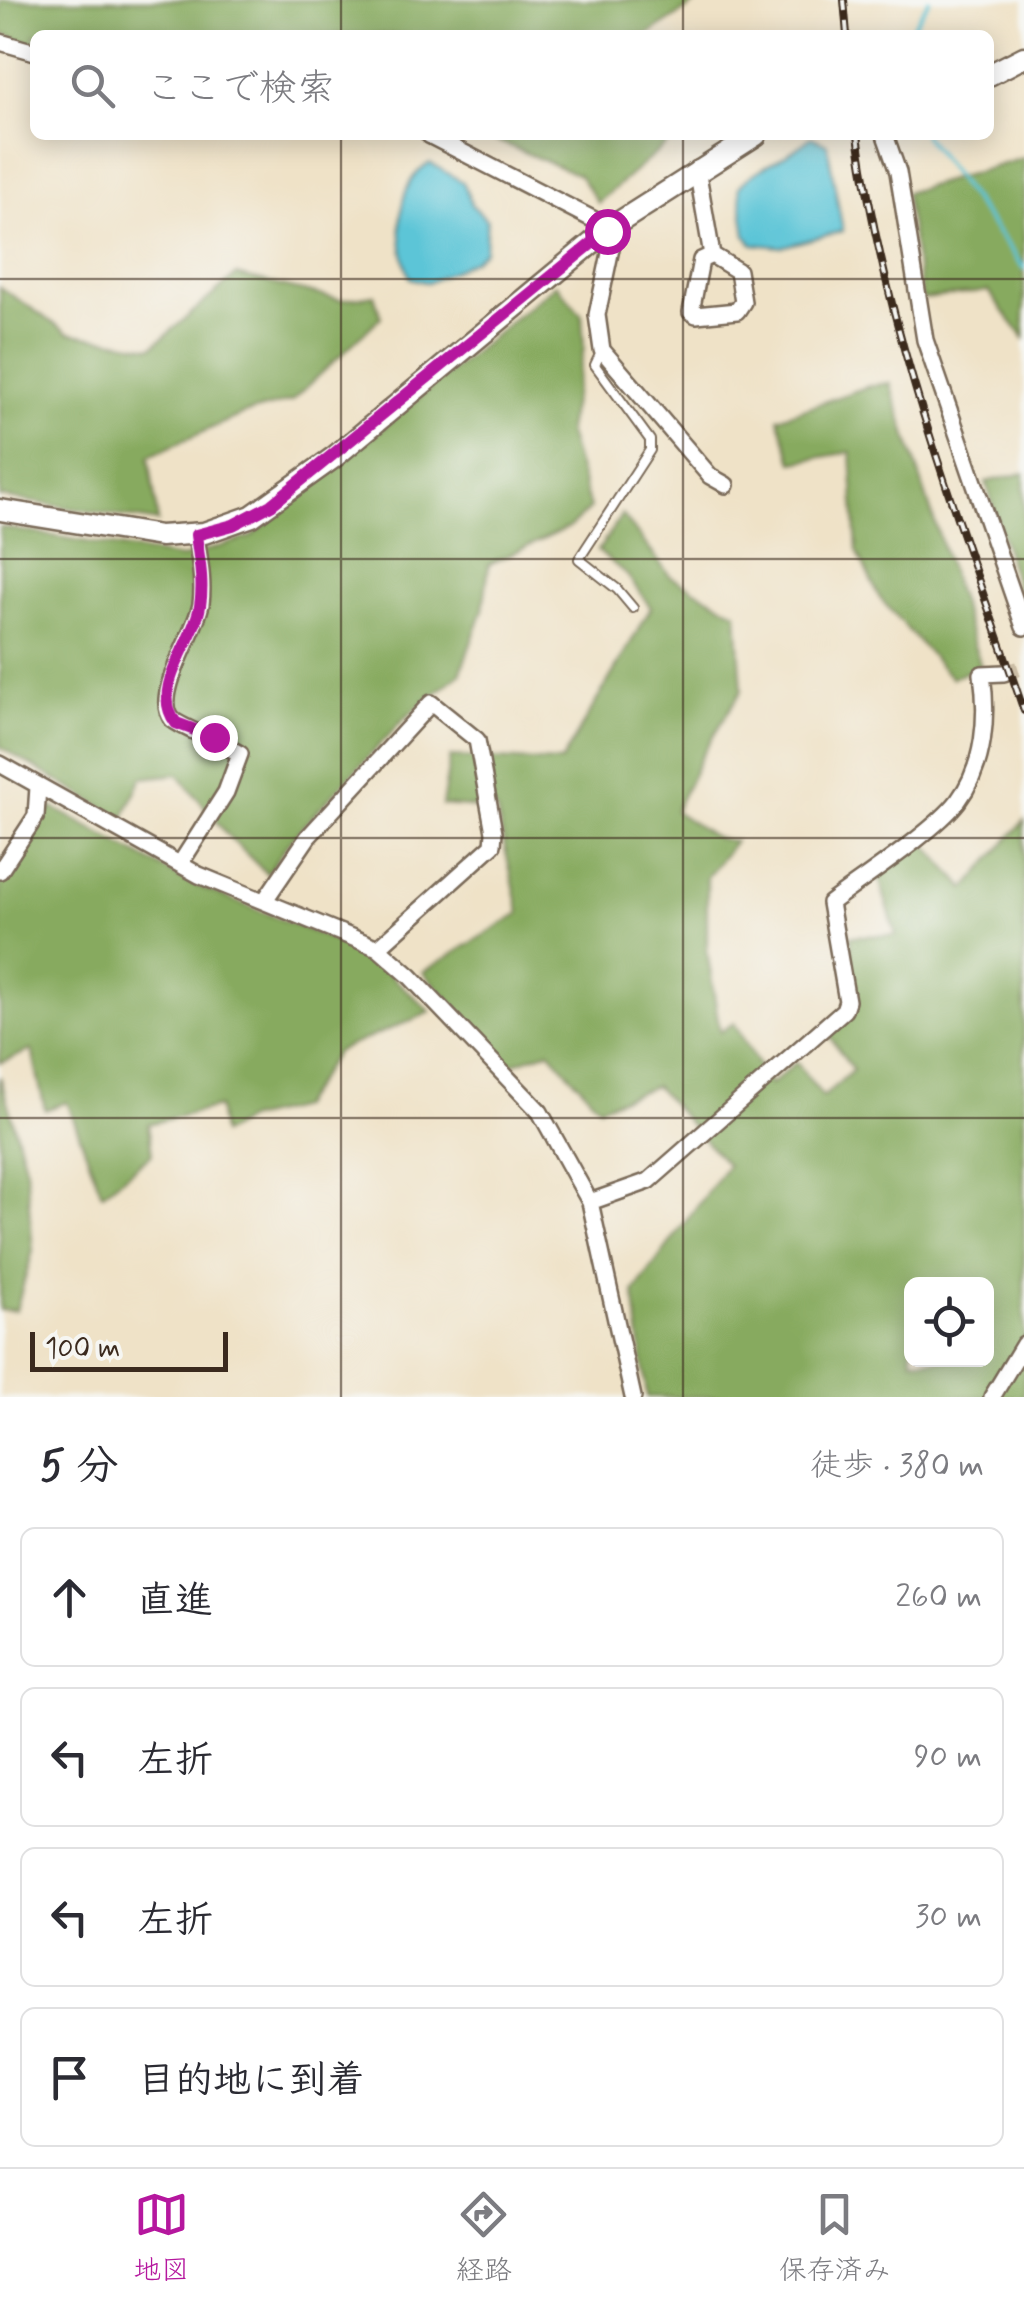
<!DOCTYPE html>
<html lang="ja">
<head>
<meta charset="utf-8">
<style>
  body { margin:0; font-family:Mynerve,"Klee One",sans-serif; background:#f7f7f7; color:#2b2b33 }
  .controls { position:absolute; right:30px; bottom:30px; display:grid; overflow:hidden; border-radius:15px; box-shadow:0 5px 25px #0003 }
  .controls button { width:90px; height:90px; display:grid; place-items:center; padding:0; border:0; border-bottom:2px solid #e1e1e2; background:#fff; color:#2b2b33; font:50px sans-serif }
  .scale { position:absolute; left:30px; bottom:25px; width:198px; box-sizing:border-box; padding-left:10px; border:5px solid #3b2a1e; border-top:0; font-size:28px; line-height:35px; white-space:nowrap; color:#3b2a1e; -webkit-text-stroke:8px #f6f6f2; paint-order:stroke }
  .stop { position:absolute; width:30px; height:30px; margin:-22px; border:8px solid #b5179e; border-radius:50%; background:#fff }
  .stop.end { background:#b5179e; border-color:#fff; box-shadow:0 2px 10px #0008 }
  .list { margin:0; padding:0; list-style:none }
  h2 { display:flex; justify-content:space-between; align-items:center; height:130px; margin:0; padding:0 40px; font-size:42px }
  h2 small { font-size:32px; font-weight:400; color:#7c7c81 }
  .list li { display:grid; grid-template-columns:65px 1fr auto; gap:30px; align-items:center; box-sizing:border-box; height:140px; margin:0 20px 20px; padding:0 20px; border:2px solid #e1e1e2; border-radius:15px }
  .list b { display:block; font-size:38px; white-space:nowrap }
  .list em { font-size:32px; font-style:normal; color:#7c7c81 }
  .icon { flex:none; width:55px; height:55px; fill:none; stroke:currentColor; stroke-width:2; stroke-linecap:round; stroke-linejoin:round }
  .map { position:relative; flex:none; width:1024px; height:1397px; overflow:hidden }
  .search { position:absolute; background:#fff; box-shadow:0 5px 25px #0003; left:30px; right:30px; top:30px; height:110px; display:flex; align-items:center; gap:25px; box-sizing:border-box; padding:0 35px; border-radius:15px; color:#7c7c81; font-size:38px }
  .sheet { height:770px; background:#fff }
  nav { display:flex; justify-content:space-around; align-items:center; box-sizing:border-box; height:140px; border-top:2px solid #e1e1e2; background:#fff; font-size:28px; color:#7c7c81 }
  nav a { display:grid; justify-items:center; gap:5px }
  nav .on { color:#b5179e }
  .map>svg:first-child { display:block }
</style>
</head>
<body>
<div class="map">
<svg width="1024" height="1397" viewBox="0 0 1024 1397">
  <rect width="100%" height="100%" fill="#f6f6f2"/>
  <filter id="ink" filterUnits="userSpaceOnUse"><feTurbulence type="fractalNoise" baseFrequency=".01" numOctaves="2"/><feDisplacementMap in="SourceGraphic" scale="20" xChannelSelector="R" yChannelSelector="G"/><feConvolveMatrix kernelMatrix="1 2 1 2 8 2 1 2 1" color-interpolation-filters="sRGB"/></filter>
  <filter id="wash" filterUnits="userSpaceOnUse"><feTurbulence type="fractalNoise" baseFrequency=".0048" numOctaves="4" result="noise"/><feDisplacementMap in="SourceGraphic" scale="40" xChannelSelector="R" yChannelSelector="G"/><feGaussianBlur stdDeviation="2.25" result="paint"/><feColorMatrix in="noise" values="0 0 0 0 0 0 0 0 0 0 0 0 0 0 0 0 0 1.4 0 .05"/><feComposite in="paint" operator="in"/></filter>
  <g filter="url(#wash)">
    <rect width="100%" height="100%" fill="#efe2c7"/>
    <path fill="#87aa5f" stroke="#616a3e" stroke-width="2.5" fill-rule="evenodd" d="M 0,0 L 701,0 L 647,35 L 35,35 L 35,45 L 0,33 Z
      M 483,135 L 677,135 L 598,203 L 579,175 Z
      M 1024,158 L 1024,338 L 988,291 L 922,299 L 905,193 Z
      M 236,275 L 341,300 L 374,295 L 381,317 L 292,401 L 243,414 L 149,456 L 158,522 L 0,497 L 0,287 L 68,333 L 152,347 Z
      M 556,284 L 582,315 L 584,348 L 567,430 L 590,508 L 570,527 L 489,564 L 483,610 L 460,674 L 406,717 L 291,839 L 267,874 L 228,836 L 178,774 L 142,778 L 123,819 L 0,747 L 0,527 L 182,558 L 251,537 Z
      M 890,383 L 981,667 L 951,678 L 879,597 L 857,551 L 851,452 L 793,462 L 778,418 L 869,386 Z
      M 1024,473 L 1024,612 L 986,482 Z
      M 622,514 L 670,576 L 737,613 L 742,690 L 704,751 L 675,811 L 716,838 L 735,841 L 707,877 L 707,951 L 720,1032 L 734,1023 L 770,1085 L 796,1062 L 823,1097 L 853,1070 L 827,1033 L 855,1000 L 850,936 L 896,935 L 878,875 L 923,841 L 965,889 L 1024,821 L 1024,1397 L 647,1397 L 634,1292 L 727,1165 L 655,1086 L 599,1107 L 549,1051 L 509,1065 L 423,972 L 520,913 L 496,809 L 442,805 L 450,757 L 561,762 L 651,608 L 627,575 L 598,551 ZM 912,1284 L 986,1284 L 986,1360 L 912,1360 Z
      M 52,807 L 190,883 L 366,953 L 431,1012 L 337,1051 L 300,1107 L 246,1120 L 222,1134 L 218,1107 L 148,1124 L 152,1154 L 102,1194 L 67,1102 L 45,1110 L 32,1050 L 0,1063 L 0,886 Z
      M 0,1076 L 26,1169 L 33,1251 L 16,1310 L 0,1310 Z"/>
    <path fill="#5cc5d7" stroke="#4c787a" stroke-width="2.5" d="M 811,137 L 827,144 L 843,231 L 781,247 L 753,244 L 746,236 L 739,187 C 755,167 789,158 811,137 Z
      M 430,163 L 463,182 L 472,205 L 487,220 L 485,250 L 474,260 L 428,283 L 410,278 C 397,244 392,183 430,163 Z"/>
    <g fill="none" stroke-linecap="round" stroke-linejoin="round">
      <path stroke="#5cc5d7" stroke-width="4" d="M 908,35 L 929,0
        M 924,135 L 1024,268"/>
    </g>
  </g>
  <g filter="url(#ink)">
    <g fill="none" stroke-linecap="round" stroke-linejoin="round">
      <path stroke="#cbbda5" stroke-width="15" stroke-dasharray="15 8" stroke-linecap="butt" d="M 1004,673 L 1024,667"/>
      <defs>
        <path id="lane" d="M 602,350 L 595,365 L 650,440 L 650,450 L 579,559 L 617,589 L 633,608"/>
        <path id="street" d="M 0,42 L 35,52
          M 429,135 L 610,228
          M 885,135 L 898,172 L 925,340 L 1024,627
          M 697,169 L 712,255 L 738,271 L 743,302 L 737,311 L 696,315 L 691,312 L 701,260 L 712,255
          M 607,231 L 613,239 L 597,315 L 602,350 L 710,476 L 726,485
          M 0,764 L 199,875 L 378,948 L 410,976 L 540,1112 L 590,1202 L 633,1397
          M 180,864 L 226,792 L 240,754 C 227,745 178,726 172,719 C 152,695 196,633 201,604 C 204,581 199,558 196,535
          M 0,871 L 36,816 L 38,787
          M 265,900 L 308,837 L 431,703 L 477,740 L 494,832 L 493,845 L 378,948
          M 590,1202 L 649,1181 L 844,1010 L 847,1001 L 830,903 C 862,879 936,830 958,801 C 985,765 988,716 982,674 L 1004,673
          M 992,1397 L 1024,1344"/>
        <path id="secondary" d="M 989,75 L 1024,57
          M 0,510 L 160,536 L 204,533 L 252,516 L 333,458 L 610,228 L 756,135"/>
      </defs>
      <use href="#lane" stroke="#7a6a59" stroke-width="12"/>
      <use href="#street" stroke="#7a6a59" stroke-width="20"/>
      <use href="#secondary" stroke="#7a6a59" stroke-width="25"/>
      <use href="#lane" stroke="#fff" stroke-width="8"/>
      <use href="#street" stroke="#fff" stroke-width="15"/>
      <use href="#secondary" stroke="#fff" stroke-width="20"/>
      <defs>
        <path id="rail" d="M 844,0 L 847,35
          M 858,135 C 886,334 959,522 1024,711"/>
      </defs>
      <use href="#rail" stroke="#3b2a1e" stroke-width="8"/>
      <use href="#rail" stroke="#f6f6f2" stroke-width="4" stroke-dasharray="11" stroke-linecap="butt"/>
    </g>
  </g>
  <g fill="none" stroke-linecap="round" stroke-linejoin="round" filter="url(#ink)">
    <path stroke="#b5179e" stroke-width="12" d="M 214,737 L 176,723 C 149,688 194,643 200,606 C 204,582 199,558 196,535 L 233,525 L 271,505 L 607,231"/>
  </g>
  <path fill="none" stroke="#3b2a1e" stroke-width="2.5" stroke-opacity="0.55" d="M 341,0 L 341,35M 683,0 L 683,35M 341,135 L 341,1397M 683,135 L 683,1397M 0,279 L 1024,279M 0,559 L 1024,559M 0,838 L 1024,838M 0,1118 L 1024,1118"/>
</svg>
<div class="controls">
<button><svg class="icon" aria-label="locate" viewBox="0 0 24 24"><circle cx="12" cy="12" r="6"/><path d="M12 2v4M12 18v4M2 12h4M18 12h4"/></svg></button>
</div>
<div class="scale">100 m</div>
<div class="stop" style="left:607px;top:231px"></div>
<div class="stop end" style="left:214px;top:737px"></div>
<div class="search"><svg class="icon" aria-label="search" viewBox="0 0 24 24"><circle cx="10" cy="10" r="6"/><path d="M15 15l6 6"/></svg>ここで検索</div>
</div>
<section class="sheet">
<h2>5 分<small>徒歩 · 380 m</small></h2>
<ul class="list">
<li><svg class="icon" aria-label="ahead" viewBox="0 0 24 24"><path d="M12 20V5M6 11l6-6 6 6"/></svg><div><b>直進</b></div><em>260 m</em></li>
<li><svg class="icon" aria-label="left" viewBox="0 0 24 24"><path d="M17 20v-9H6M10 6l-5 5 5 5"/></svg><div><b>左折</b></div><em>90 m</em></li>
<li><svg class="icon" aria-label="left" viewBox="0 0 24 24"><path d="M17 20v-9H6M10 6l-5 5 5 5"/></svg><div><b>左折</b></div><em>30 m</em></li>
<li><svg class="icon" aria-label="arrive" viewBox="0 0 24 24"><path d="M6 21V4h12l-3 4 3 4H6"/></svg><div><b>目的地に到着</b></div></li>
</ul>
</section>
<nav>
<a class="on"><svg class="icon" aria-label="map" viewBox="0 0 24 24"><path d="M3 6l6-2 6 2 6-2v14l-6 2-6-2-6 2zM9 4v14M15 6v14"/></svg>地図</a>
<a><svg class="icon" aria-label="directions" viewBox="0 0 24 24"><path d="M12 3l9 9-9 9-9-9zM9 14v-3h6M13 9l2 2-2 2"/></svg>経路</a>
<a><svg class="icon" aria-label="saved" viewBox="0 0 24 24"><path d="M7 4h10v16l-5-4-5 4z"/></svg>保存済み</a>
</nav>
</body>
</html>
